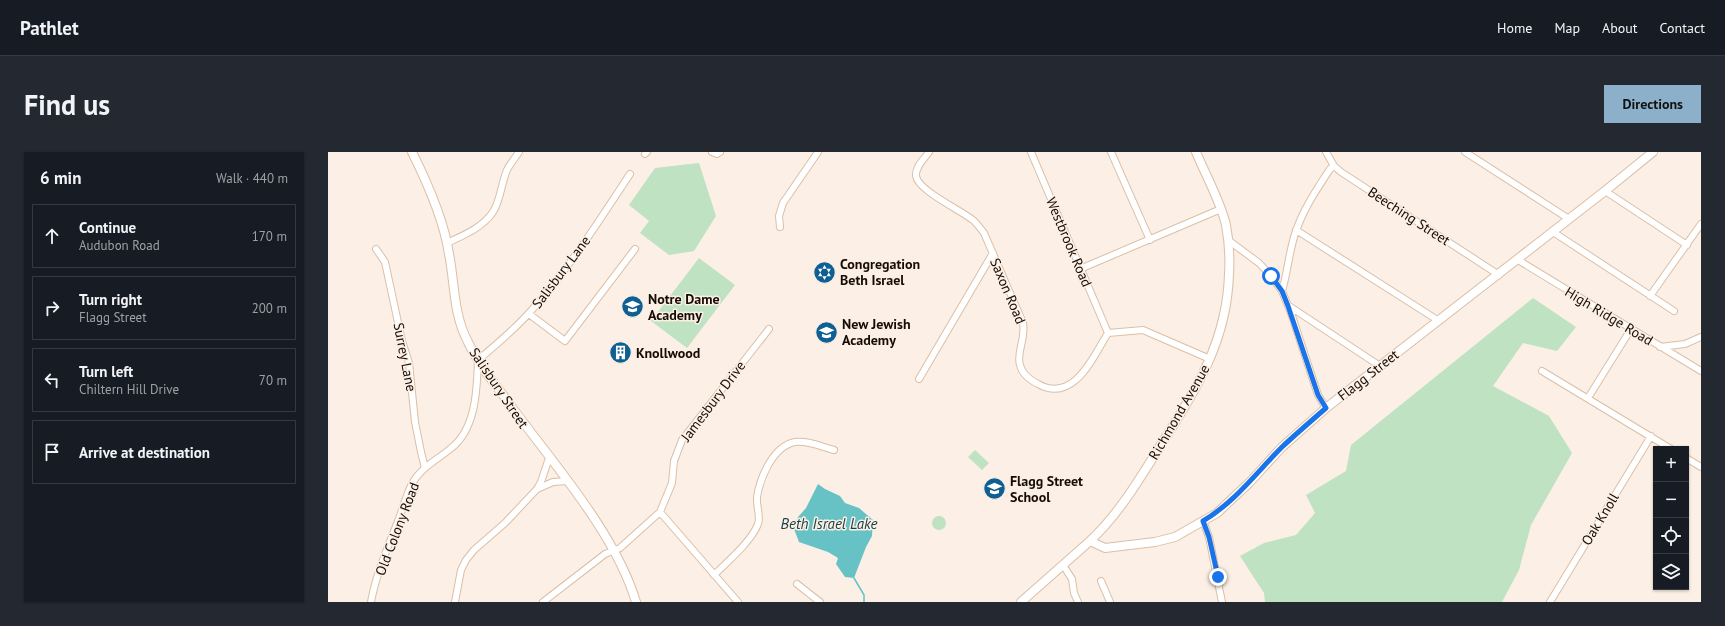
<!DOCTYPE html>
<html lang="en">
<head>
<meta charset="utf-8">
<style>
  body { margin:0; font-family:"PT Sans",sans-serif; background:#242831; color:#f1f3f6 }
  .controls { position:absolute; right:12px; bottom:12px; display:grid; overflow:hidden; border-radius:0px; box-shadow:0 1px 3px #0004 }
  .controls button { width:36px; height:36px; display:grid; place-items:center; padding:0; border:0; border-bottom:1px solid #363941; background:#171b24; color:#f1f3f6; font:20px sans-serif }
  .stop { position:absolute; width:12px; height:12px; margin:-9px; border:3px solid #1a73e8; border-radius:50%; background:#fff }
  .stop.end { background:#1a73e8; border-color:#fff; box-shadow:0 1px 4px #0008 }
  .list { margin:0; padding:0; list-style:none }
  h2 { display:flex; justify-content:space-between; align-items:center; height:52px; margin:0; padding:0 16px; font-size:17px }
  h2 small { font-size:13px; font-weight:400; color:#9ea1a6 }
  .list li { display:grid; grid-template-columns:26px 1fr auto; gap:12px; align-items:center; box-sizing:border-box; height:64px; margin:0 8px 8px; padding:0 8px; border:1px solid #363941; border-radius:0px }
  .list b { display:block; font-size:15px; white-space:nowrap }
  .list p { margin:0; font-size:13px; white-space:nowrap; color:#9ea1a6 }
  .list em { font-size:13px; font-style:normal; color:#9ea1a6 }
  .icon { flex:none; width:22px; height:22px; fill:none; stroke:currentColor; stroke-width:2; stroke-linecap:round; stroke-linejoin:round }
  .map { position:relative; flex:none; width:1373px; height:450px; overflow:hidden; border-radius:0px }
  header { display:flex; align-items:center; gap:24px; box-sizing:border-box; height:56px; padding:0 20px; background:#171b24; border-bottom:1px solid #363941 }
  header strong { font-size:19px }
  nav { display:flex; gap:22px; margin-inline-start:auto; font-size:14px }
  .intro { display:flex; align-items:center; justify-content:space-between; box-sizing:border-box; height:96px; padding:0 24px }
  h1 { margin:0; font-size:28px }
  .button { padding:10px 18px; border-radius:0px; background:#8cb0c9; color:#111; font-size:14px; font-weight:700 }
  main { display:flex; gap:24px; padding:0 24px }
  aside { flex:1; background:#171b24; border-radius:0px; box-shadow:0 1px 3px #0004 }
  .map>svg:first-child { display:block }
</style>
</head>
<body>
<header>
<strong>Pathlet</strong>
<nav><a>Home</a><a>Map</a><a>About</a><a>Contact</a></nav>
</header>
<div class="intro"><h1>Find us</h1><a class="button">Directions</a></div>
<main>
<aside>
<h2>6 min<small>Walk · 440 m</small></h2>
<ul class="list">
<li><svg class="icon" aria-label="ahead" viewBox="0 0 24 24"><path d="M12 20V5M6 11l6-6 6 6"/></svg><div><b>Continue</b><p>Audubon Road</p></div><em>170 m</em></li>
<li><svg class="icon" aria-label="right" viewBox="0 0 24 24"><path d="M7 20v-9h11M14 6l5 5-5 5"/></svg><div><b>Turn right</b><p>Flagg Street</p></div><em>200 m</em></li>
<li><svg class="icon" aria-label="left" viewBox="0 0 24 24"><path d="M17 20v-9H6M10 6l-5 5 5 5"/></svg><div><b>Turn left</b><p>Chiltern Hill Drive</p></div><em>70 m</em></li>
<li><svg class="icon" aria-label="arrive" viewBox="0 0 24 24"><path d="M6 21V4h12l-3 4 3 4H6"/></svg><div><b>Arrive at destination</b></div></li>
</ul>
</aside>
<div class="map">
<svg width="1373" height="450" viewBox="0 0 1373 450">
  <rect width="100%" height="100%" fill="#fcefe5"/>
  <path fill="#bfe2c2" d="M 371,11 L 388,64 L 366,99 L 341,103 L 312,81 L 321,69 L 301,53 L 327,16 Z
    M 371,106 L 407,133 L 359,196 L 323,169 Z
    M 1205,146 L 1248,175 L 1229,199 L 1195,191 L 1165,234 L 1221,264 L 1244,301 L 1203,373 L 1191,418 L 1174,450 L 937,450 L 936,441 L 912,404 L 936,391 L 968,383 L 987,361 L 978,343 L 1018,319 L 1023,293 Z
    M 647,298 L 661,311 L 654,318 L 640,305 Z
    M604 371a7 7 0 1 1 14 0a7 7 0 1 1-14 0Z"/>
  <path fill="#67c2c5" d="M 490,332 L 497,337 L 512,344 L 517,351 L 531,356 L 545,368 L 544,384 L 538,395 L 526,426 L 517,425 L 508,412 L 510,406 L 500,400 L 471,390 L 466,377 L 470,365 L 478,356 Z"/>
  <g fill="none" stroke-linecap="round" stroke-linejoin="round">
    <path stroke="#67c2c5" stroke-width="1.5" d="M 526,426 L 536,443 L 536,450"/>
    <defs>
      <path id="street" d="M 384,0 L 389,2 L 392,0
        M 601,0 C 596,7 587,15 588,24 C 590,39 635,59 646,69 C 650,73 653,77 656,81 L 695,171 C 698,187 688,201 692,213 C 694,222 702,228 710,232 C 746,252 765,205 780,181
        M 703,0 L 780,181
        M 783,0 L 822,88
        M 998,0 L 1006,14 L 1013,20 L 1171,123
        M 1137,0 L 1241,67
        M 317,2 L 319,0
        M 1277,39 L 1359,93
        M 452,75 L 451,64 L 455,51 L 490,0
        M 968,78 L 1111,169
        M 1225,80 L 1346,159
        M 900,88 L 931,111 L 943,124 L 954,139 L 963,161 L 990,243 L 998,256
        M 119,91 C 136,83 154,76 165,60 C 173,47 173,32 179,18 C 182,12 187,6 191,0
        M 48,97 L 57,110 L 74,189 L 81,211 L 87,270 L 93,300 L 97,316
        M 1190,108 L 1373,219
        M 752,117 L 893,57
        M 954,139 C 960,119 961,98 968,79 C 976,56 989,37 1002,17 L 1006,14
        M 1322,144 L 1373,72
        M 961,154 L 1052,214
        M 201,162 L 237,189 L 307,97
        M 780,181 L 815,178 L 882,207
        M 1332,195 L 1357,192 L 1373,185
        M 1214,219 L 1343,297
        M 591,227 L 665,101
        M 1260,246 L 1303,177
        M 1358,306 L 1373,315
        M 209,337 L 225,330 L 239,329
        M 332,360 L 410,450
        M 875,369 L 881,385 L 894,450
        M 735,413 L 744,427 L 746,441 L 750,450
        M 386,423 C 400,409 423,390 430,372 C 433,364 428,354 429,345 C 432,326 445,294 467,290 C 479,288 494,295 506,298
        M 773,429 L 782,450
        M 469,432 L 492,450
        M 43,450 C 48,422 60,395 70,369 C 75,357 78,343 84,332 C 92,316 109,308 122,297 C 148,278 149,238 150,208 C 168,193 186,178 202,160 C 240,118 271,69 302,22
        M 127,450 L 133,418 L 138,408 L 146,398 L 177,371 L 209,337 L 213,330 L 221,306
        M 215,450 L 277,402 L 292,396 L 332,360 L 344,331 L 346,309 L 354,288 L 441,177
        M 1222,450 L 1323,284"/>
      <path id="secondary" d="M 84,0 C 99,30 116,68 121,102 C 127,132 125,162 140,190 C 149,209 162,226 175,243 C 219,305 286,377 308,450
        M 762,389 C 791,362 813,325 834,291 C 869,236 899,189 901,122 C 902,106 901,89 898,73 C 892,48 878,24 868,0
        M 693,450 L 762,389 L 777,396 L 827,390 L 847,385 L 889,361 L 922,330 L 953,296 L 998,256 L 1277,39 L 1325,0"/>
    </defs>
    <use href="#street" stroke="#dcbfa5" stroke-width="8"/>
    <use href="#secondary" stroke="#dcbfa5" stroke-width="10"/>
    <use href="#street" stroke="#fff" stroke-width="6"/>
    <use href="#secondary" stroke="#fff" stroke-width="8"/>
  </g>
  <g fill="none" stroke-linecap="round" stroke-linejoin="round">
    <path stroke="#1a73e8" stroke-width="5" d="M 890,425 L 881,385 L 875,369 C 907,350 928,321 954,295 C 968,282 983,269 998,256 L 990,243 L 960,154 L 954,139 L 943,124"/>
  </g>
  <defs>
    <symbol id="synagogue-disc" viewBox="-11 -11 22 22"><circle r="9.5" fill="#105f92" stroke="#fcefe5"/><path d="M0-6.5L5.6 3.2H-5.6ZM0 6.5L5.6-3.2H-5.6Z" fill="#fff"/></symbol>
    <symbol id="school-disc" viewBox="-11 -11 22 22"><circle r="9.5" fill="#105f92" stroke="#fcefe5"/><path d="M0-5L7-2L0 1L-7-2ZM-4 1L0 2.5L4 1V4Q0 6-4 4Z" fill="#fff"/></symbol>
    <symbol id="building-disc" viewBox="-11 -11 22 22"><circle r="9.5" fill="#105f92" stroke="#fcefe5"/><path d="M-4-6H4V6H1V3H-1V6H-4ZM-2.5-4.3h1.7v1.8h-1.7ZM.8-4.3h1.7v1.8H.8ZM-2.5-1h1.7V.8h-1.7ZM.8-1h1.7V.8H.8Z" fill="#fff"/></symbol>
  </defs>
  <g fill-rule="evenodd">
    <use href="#synagogue-disc" x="484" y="108" width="25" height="25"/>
    <use href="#school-disc" x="292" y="142" width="25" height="25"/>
    <use href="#school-disc" x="486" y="168" width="25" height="25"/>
    <use href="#building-disc" x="280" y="188" width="25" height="25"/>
    <use href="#school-disc" x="654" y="324" width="25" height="25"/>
  </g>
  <g text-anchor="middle" stroke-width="3" stroke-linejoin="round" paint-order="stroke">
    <g font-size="14" fill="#150c04" stroke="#fcefe5">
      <text transform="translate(1081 64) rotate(33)" y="5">Beeching Street</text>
      <text transform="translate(741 90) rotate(67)" y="5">Westbrook Road</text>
      <text transform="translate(233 120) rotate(-53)" y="5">Salisbury Lane</text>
      <text transform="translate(680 139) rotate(67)" y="5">Saxon Road</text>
      <text transform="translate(1281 164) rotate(31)" y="5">High Ridge Road</text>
      <text transform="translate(77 205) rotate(79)" y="5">Surrey Lane</text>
      <text transform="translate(1040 223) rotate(-38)" y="5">Flagg Street</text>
      <text transform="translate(171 236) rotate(56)" y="5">Salisbury Street</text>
      <text transform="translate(385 249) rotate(-53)" y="5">Jamesbury Drive</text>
      <text transform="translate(851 260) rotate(-60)" y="5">Richmond Avenue</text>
      <text transform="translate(1272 367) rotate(-59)" y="5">Oak Knoll</text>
      <text transform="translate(69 377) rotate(-69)" y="5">Old Colony Road</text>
    </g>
    <g font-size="14" font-weight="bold" fill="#150c04" stroke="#fcefe5" text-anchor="start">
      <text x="512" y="117">Congregation<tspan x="512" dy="16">Beth Israel</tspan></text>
      <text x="320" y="152">Notre Dame<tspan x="320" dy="16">Academy</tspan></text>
      <text x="514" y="177">New Jewish<tspan x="514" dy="16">Academy</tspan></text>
      <text x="308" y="206">Knollwood</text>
      <text x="682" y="334">Flagg Street<tspan x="682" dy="16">School</tspan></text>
    </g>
    <g font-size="15" font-style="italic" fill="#184345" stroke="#fcefe5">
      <text x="501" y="377">Beth Israel Lake</text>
    </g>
  </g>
</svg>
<div class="controls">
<button>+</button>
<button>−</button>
<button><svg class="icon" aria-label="locate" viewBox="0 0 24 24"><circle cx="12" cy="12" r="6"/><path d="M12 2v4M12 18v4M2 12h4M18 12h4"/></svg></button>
<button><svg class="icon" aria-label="layers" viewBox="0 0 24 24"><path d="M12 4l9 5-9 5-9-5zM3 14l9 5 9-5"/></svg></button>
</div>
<div class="stop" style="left:943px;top:124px"></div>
<div class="stop end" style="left:890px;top:425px"></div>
</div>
</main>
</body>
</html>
